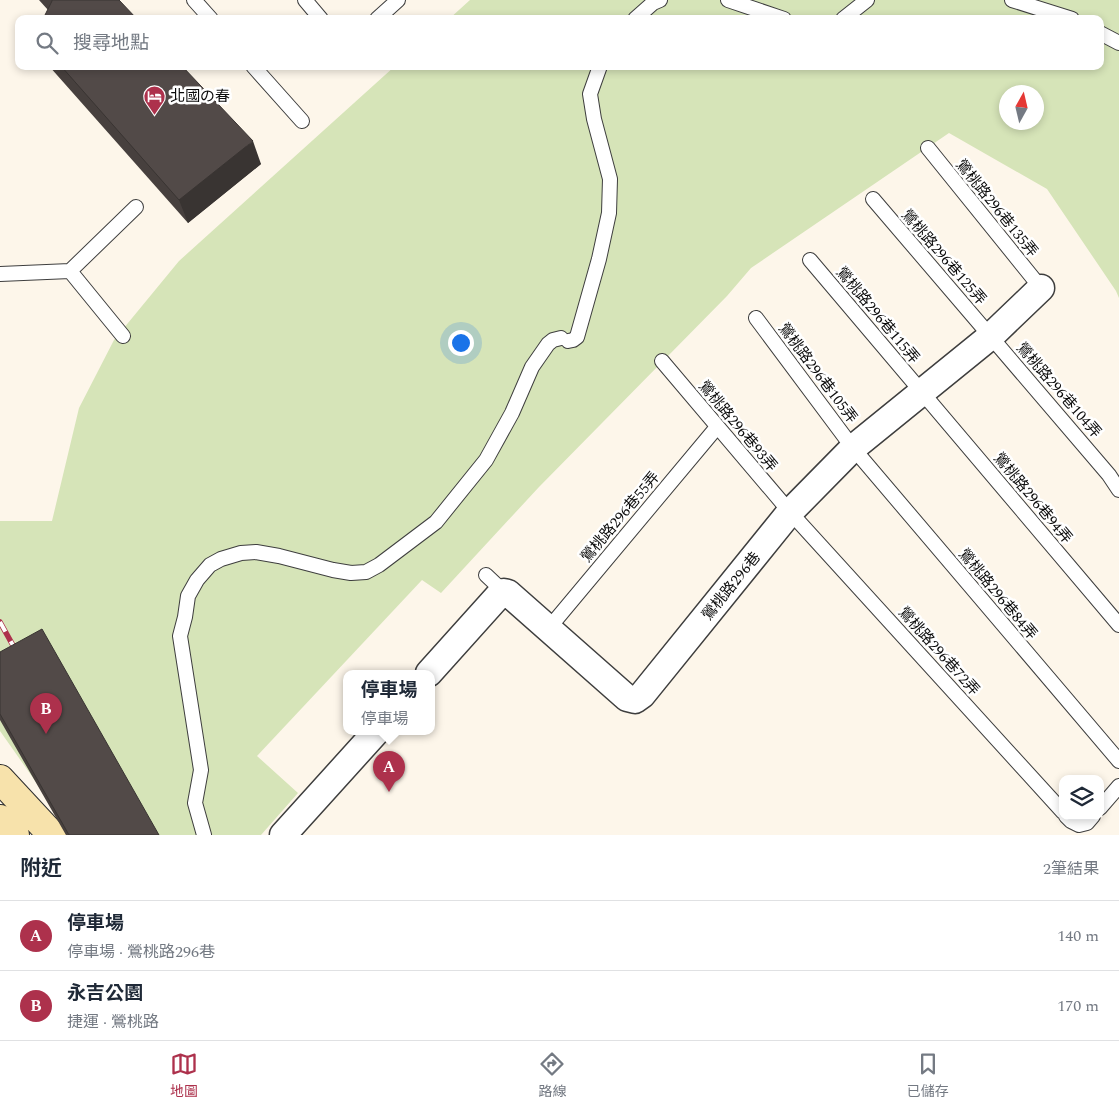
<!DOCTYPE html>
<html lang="zh-TW">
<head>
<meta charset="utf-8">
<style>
  body { margin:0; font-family:Spectral,"Noto Sans TC","Noto Sans JP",serif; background:#f2f2f3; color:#1f2937 }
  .controls { position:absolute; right:15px; bottom:15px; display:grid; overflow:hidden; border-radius:10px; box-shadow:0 2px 8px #0003 }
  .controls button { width:45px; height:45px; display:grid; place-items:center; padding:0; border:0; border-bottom:1px solid #e0e1e3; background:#fff; color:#1f2937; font:25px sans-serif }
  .compass { position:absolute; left:999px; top:85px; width:45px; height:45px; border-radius:50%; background:#fff; box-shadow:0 2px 8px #0003; rotate:8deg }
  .you { position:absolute; left:460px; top:342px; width:18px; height:18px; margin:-12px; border:4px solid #fff; border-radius:50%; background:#1a73e8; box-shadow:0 0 0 8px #1a73e833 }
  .badge { display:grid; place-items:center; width:32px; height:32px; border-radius:50%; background:#ad314c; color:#fff; font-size:16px; font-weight:700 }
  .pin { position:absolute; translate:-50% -41px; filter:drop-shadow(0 1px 2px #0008) }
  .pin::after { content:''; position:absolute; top:26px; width:18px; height:15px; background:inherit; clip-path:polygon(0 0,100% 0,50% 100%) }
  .popup { position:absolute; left:343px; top:670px; width:92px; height:65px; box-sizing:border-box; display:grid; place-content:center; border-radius:10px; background:#fff; filter:drop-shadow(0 1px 4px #0005); font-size:16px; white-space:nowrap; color:#747a83 }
  .popup b { font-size:19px; color:#1f2937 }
  .popup::after { content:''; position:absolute; left:50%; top:100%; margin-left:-10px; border:10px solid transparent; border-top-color:#fff }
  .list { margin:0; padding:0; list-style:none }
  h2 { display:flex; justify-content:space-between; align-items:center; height:65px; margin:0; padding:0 20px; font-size:21px }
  h2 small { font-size:16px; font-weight:400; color:#747a83 }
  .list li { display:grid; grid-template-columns:32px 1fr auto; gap:15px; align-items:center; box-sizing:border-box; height:70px; padding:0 20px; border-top:1px solid #e0e1e3 }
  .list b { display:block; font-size:19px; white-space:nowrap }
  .list p { margin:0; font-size:16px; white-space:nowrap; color:#747a83 }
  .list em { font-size:16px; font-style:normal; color:#747a83 }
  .icon { flex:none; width:28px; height:28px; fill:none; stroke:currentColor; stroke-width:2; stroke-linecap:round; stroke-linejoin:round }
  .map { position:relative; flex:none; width:1119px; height:835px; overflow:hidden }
  .search { position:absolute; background:#fff; box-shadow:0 2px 8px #0003; left:15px; right:15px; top:15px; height:55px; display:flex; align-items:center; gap:12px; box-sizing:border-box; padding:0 18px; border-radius:10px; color:#747a83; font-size:19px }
  .sheet { height:205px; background:#fff }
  nav { display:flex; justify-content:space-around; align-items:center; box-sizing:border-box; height:70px; border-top:1px solid #e0e1e3; background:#fff; font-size:14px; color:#747a83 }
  nav a { display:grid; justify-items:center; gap:2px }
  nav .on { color:#ad314c }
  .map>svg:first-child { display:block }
</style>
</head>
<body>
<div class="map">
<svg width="1119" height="835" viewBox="0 0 1119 835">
  <rect width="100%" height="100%" fill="#fdf6ea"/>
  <path fill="#d6e4b8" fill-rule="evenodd" d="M 470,0 L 1119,0 L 1119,298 L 1116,291 L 1047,189 L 949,133 L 751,268 L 727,296 L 539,487 L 441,593 L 422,580 L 257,756 L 298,793 L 261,835 L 91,835 L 43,792 L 0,731 L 0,521 L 52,521 L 79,408 L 114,340 L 179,261 L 395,66 L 1100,66 L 1100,19 L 449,19 ZM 1006,92 L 1036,92 L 1036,122 L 1006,122 Z"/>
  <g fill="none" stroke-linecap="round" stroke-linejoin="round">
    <defs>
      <path id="service" d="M 194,0 L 211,19
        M 305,0 L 321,19
        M 728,0 L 784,19
        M 1012,0 L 1072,19
        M 377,19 L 398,0
        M 635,19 L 653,3 L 660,0
        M 843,19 L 867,0
        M 1100,33 L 1119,43
        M 253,66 L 302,121
        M 928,148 L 1041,288
        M 873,199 L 1109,475 L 1119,490
        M 810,260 L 1119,625
        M 70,271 L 123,336
        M 0,274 L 70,271 L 136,207
        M 756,318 L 853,448 L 1119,761
        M 568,341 L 573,340 L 577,337 L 599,259 L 609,213 L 610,179 L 594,119 L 590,94 L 600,66
        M 662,361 L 790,512 L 1063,812
        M 486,575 L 504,592
        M 549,628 L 717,427
        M 1100,808 L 1119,786
        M 1066,816 L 1071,821 L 1079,825 L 1087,823 L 1093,816
        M 204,835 L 195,803 L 201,770 L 180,636 L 185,617 L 188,596 L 197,580 L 210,565 L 221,559 L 241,553 L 256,552 L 279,556 L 333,570 L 351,573 L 366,572 L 379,565 L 436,522 L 486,460 L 512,413 L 532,367 L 548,344 L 553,340 L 561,338"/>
      <path id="minor" d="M 429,673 L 500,594 L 504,592 L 508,593 L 627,698 L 635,700 L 642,695 L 790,512 L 853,448 L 991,336 L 1041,288
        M 283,835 L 377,731"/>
      <path id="secondary" d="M 0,779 L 52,835
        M 0,819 L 15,835"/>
    </defs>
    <use href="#service" stroke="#3e3e3e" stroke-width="16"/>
    <use href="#minor" stroke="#3e3e3e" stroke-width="29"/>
    <use href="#secondary" stroke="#2d2d2d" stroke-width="30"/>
    <use href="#service" stroke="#fff" stroke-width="14"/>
    <use href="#minor" stroke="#fff" stroke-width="26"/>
    <use href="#secondary" stroke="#f7e2ab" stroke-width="28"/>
    <defs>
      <path id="rail" d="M 0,622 L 20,658"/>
    </defs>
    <use href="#rail" stroke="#ad314c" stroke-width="5.5"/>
    <use href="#rail" stroke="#fff" stroke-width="4" stroke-dasharray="11" stroke-linecap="butt"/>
  </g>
  <path fill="#47403e" d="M 39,0 L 119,0 L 48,10 Z
    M 49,66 L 182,66 L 261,164 L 188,223 Z
    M 0,652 L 159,835 L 66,835 L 0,720 Z"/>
  <path fill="#393432" d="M 253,141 L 261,164 L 188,223 L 179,200 Z"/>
  <path fill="#524a48" stroke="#393432" d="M 52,0 L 119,0 L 137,19 L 43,19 L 52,1 Z
    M 61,66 L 182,66 L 253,141 L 179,200 Z
    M 42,629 L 159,835 L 69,835 L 0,714 L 0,652 Z"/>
  <defs>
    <symbol id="hotel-pin" viewBox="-11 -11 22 30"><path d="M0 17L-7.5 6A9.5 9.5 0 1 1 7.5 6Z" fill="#ad314c" stroke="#fff"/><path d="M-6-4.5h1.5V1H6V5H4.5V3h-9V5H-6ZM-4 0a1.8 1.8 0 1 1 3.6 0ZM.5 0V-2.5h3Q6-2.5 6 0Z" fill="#fff"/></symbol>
  </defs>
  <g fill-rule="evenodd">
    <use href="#hotel-pin" x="142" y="84" width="25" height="34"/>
  </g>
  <g text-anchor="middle" stroke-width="5" stroke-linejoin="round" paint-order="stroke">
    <g font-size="15" fill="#0b0b0b" stroke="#fff" text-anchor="start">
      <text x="170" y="101">北國の春</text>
    </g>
    <g font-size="15" fill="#0b0b0b" stroke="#fff">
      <text transform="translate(997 208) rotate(51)" y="5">鶯桃路296巷135弄</text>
      <text transform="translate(944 257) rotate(49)" y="5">鶯桃路296巷125弄</text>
      <text transform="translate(878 315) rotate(50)" y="5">鶯桃路296巷115弄</text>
      <text transform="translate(818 373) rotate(53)" y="5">鶯桃路296巷105弄</text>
      <text transform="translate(1059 390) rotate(49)" y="5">鶯桃路296巷104弄</text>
      <text transform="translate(738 426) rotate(50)" y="5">鶯桃路296巷93弄</text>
      <text transform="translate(1033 498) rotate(50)" y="5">鶯桃路296巷94弄</text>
      <text transform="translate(620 517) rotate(-50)" y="5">鶯桃路296巷55弄</text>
      <text transform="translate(731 586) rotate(-51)" y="5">鶯桃路296巷</text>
      <text transform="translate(998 594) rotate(50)" y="5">鶯桃路296巷84弄</text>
      <text transform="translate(939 651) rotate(48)" y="5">鶯桃路296巷72弄</text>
    </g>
  </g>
</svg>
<div class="controls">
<button><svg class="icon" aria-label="layers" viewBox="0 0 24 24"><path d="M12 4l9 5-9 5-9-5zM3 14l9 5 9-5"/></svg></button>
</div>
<svg class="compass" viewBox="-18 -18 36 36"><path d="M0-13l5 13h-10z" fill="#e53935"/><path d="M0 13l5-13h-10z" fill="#747a83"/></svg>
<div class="you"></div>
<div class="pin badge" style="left:389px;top:792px">A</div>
<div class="popup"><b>停車場</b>停車場</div>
<div class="pin badge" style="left:46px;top:734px">B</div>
<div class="search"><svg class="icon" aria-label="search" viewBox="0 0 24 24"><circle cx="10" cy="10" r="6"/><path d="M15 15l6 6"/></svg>搜尋地點</div>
</div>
<section class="sheet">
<h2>附近<small>2筆結果</small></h2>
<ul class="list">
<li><span class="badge">A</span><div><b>停車場</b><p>停車場 · 鶯桃路296巷</p></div><em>140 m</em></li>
<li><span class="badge">B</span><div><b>永吉公園</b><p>捷運 · 鶯桃路</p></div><em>170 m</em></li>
</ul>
</section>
<nav>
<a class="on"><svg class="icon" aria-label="map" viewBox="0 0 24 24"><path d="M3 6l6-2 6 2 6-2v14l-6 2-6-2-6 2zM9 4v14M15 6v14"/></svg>地圖</a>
<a><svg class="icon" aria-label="directions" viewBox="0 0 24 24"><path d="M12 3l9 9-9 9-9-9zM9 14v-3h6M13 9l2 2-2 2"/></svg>路線</a>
<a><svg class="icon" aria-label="saved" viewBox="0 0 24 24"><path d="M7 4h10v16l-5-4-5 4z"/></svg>已儲存</a>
</nav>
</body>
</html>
